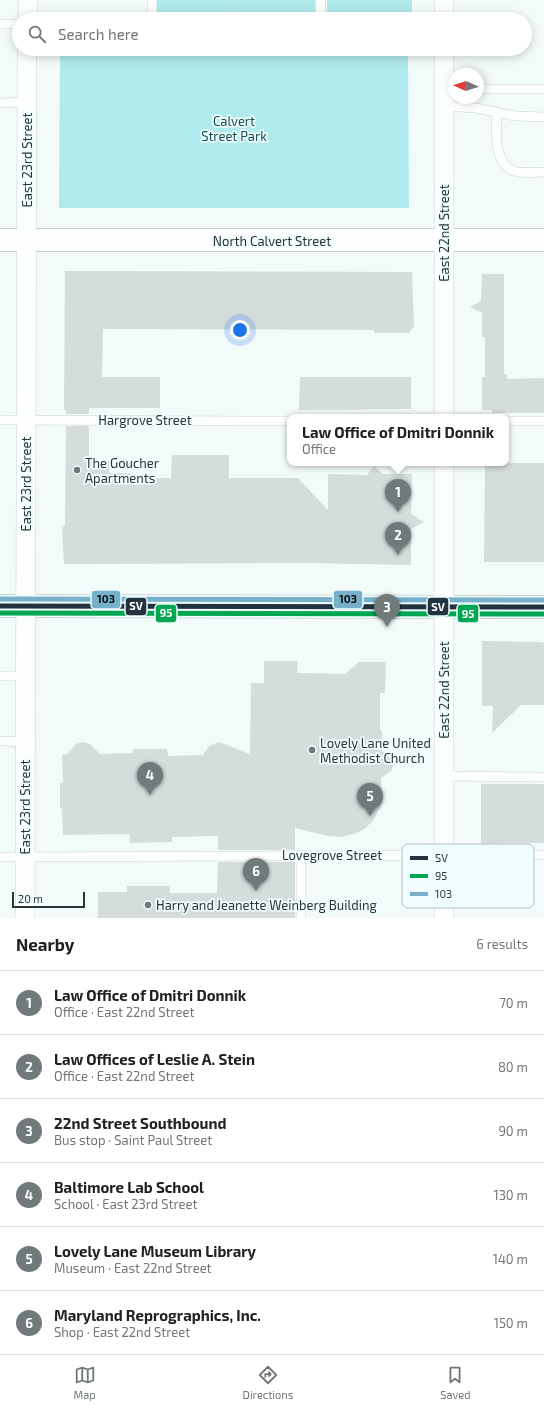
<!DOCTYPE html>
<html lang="en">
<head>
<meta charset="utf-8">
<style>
  body { margin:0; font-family:"Exo 2",sans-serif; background:#f2f2f2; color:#202124 }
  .compass { position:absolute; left:448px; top:68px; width:36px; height:36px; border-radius:50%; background:#fff; box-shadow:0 2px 10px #0003; rotate:273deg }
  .scale { position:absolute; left:12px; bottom:10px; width:73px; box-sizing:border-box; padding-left:4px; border:2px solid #2c3536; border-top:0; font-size:11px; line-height:14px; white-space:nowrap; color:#2c3536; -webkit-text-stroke:3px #effdfe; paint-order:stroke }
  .you { position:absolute; left:240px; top:330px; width:14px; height:14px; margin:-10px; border:3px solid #fff; border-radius:50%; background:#1a73e8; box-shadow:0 0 0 6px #1a73e833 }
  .badge { display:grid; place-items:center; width:26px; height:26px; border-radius:50%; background:#717a7b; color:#fff; font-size:13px; font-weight:700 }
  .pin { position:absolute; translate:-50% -33px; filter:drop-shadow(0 1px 2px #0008) }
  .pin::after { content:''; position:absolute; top:21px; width:14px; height:12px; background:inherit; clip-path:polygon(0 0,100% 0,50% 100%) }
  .popup { position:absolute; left:287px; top:414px; width:222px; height:52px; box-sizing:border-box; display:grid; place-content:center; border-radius:8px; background:#fff; filter:drop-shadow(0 1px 3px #0005); font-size:13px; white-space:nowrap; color:#757577 }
  .popup b { font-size:15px; color:#202124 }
  .popup::after { content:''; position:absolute; left:50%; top:100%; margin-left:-8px; border:8px solid transparent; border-top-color:#fff }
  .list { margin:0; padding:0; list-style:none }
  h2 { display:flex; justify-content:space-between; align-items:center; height:52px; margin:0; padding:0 16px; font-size:17px }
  h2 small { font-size:13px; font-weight:400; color:#757577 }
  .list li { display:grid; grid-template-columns:26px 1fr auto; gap:12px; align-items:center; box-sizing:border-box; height:64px; padding:0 16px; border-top:1px solid #e0e0e0 }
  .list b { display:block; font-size:15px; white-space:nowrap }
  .list p { margin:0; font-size:13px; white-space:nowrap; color:#757577 }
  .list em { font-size:13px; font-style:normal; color:#757577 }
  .icon { flex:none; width:22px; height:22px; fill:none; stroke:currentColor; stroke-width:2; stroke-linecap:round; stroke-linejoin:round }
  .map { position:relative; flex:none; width:544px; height:918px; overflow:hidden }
  .search { position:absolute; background:#fff; box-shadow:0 2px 10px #0003; left:12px; right:12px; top:12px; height:44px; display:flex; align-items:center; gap:10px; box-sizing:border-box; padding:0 14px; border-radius:22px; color:#757577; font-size:15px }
  .sheet { height:436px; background:#fff }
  nav { display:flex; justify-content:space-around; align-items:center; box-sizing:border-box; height:56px; border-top:1px solid #e0e0e0; background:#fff; font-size:11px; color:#757577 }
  nav a { display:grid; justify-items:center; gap:2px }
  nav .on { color:#717a7b }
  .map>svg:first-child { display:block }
</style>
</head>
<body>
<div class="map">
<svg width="544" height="918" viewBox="0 0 544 918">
  <rect width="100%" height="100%" fill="#f2fafa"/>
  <path fill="#afeaed" d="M 149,0 L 315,0 L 315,16 L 149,16 Z
    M 327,0 L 412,0 L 412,15 L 327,15 Z
    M 60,49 L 408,49 L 409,208 L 59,208 Z"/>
  <path fill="#d4dcdc" d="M 65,271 L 412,272 L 414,326 L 409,333 L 374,333 L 374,330 L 103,329 L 102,377 L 160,377 L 160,408 L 89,408 L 89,414 L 66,414 L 66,410 L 64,410 Z
    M 482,274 L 504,274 L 504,374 L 507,374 L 507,379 L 544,378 L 544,413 L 492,413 L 492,410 L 482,410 L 482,377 L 485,377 L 485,337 L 482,337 L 482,313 L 470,307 L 481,301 Z
    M 300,377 L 411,377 L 411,409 L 299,410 Z
    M 66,426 L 89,426 L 89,461 L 109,461 L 109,473 L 130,473 L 130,478 L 171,478 L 172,455 L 229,455 L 229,478 L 298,478 L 328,510 L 328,474 L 367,475 L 374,466 L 383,474 L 412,474 L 411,514 L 424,522 L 411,529 L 411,565 L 307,563 L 64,564 L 62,528 L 65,525 Z
    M 485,463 L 544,463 L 544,562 L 484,562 Z
    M 482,641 L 543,642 L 543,643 L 544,643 L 544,705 L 521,705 L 492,733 L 493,706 L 482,706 Z
    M 264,661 L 298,661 L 297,673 L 345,674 L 359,662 L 386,662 L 385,693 L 380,693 L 380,731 L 382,731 L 381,750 L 391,759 L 391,761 L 394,764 L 391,771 L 381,778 L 382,801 L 380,808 L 373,821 L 364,829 L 354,834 L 340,837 L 328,836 L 295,828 L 295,850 L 218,850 L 218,836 L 172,837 L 172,842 L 130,843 L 130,834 L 63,835 L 62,808 L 60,808 L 60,783 L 63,783 L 62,755 L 67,754 L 76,744 L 83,742 L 90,744 L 100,754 L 133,753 L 133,749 L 167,749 L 168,756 L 203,755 L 209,746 L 219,742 L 250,754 L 251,683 L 264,683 Z
    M 481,784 L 544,784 L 544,843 L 481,844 Z
    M 218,862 L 295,862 L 295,918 L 98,918 L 98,892 L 127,892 L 127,886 L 170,886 L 170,893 L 217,893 Z"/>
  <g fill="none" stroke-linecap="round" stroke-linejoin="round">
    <defs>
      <path id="service" d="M 152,19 L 152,0
        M 320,19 L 321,0
        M 0,24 L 19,24
        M 478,89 L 544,89
        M 0,103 L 27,102
        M 444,106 L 476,108 L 515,116 L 544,117
        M 497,112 C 496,131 493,168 518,172 C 527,173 536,172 544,172
        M 0,420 L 290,421
        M 506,421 L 544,421
        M 0,676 L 26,676
        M 0,741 L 25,742
        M 444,776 L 544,777
        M 0,857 L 544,855
        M 301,918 L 301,855"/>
      <path id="minor" d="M 444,0 L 444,19
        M 28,19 L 28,0
        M 444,417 L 444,49
        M 444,463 L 444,918
        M 25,918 L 27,49"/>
      <path id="secondary" d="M 0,240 L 544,240"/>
      <path id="primary" d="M 0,606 L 544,607"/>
    </defs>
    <use href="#service" stroke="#cad2d2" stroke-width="10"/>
    <use href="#minor" stroke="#cad2d2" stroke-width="20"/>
    <use href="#secondary" stroke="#cad2d2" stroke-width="24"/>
    <use href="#primary" stroke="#cad2d2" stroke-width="24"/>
    <path stroke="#dadcdc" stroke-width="2.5" stroke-dasharray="1 3" stroke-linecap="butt" d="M 230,0 L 230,19"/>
    <use href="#service" stroke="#fdfefe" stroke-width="9"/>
    <use href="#minor" stroke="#fdfefe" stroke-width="19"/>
    <use href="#secondary" stroke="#fdfefe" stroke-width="22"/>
    <use href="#primary" stroke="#fdfefe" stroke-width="22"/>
    <defs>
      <path id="bus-1" d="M 0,606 L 544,607"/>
      <path id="bus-2" d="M 0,613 L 544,614"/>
      <path id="bus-3" d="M 0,599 L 544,600"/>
    </defs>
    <use href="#bus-1" stroke="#effdfe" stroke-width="8"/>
    <use href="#bus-2" stroke="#effdfe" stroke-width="8"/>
    <use href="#bus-3" stroke="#effdfe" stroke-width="8"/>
    <use href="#bus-1" stroke="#22323f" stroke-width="5"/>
    <use href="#bus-2" stroke="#00a651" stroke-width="5"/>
    <use href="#bus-3" stroke="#76b0cb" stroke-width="5"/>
  </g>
  <g fill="#717a7b" stroke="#effdfe" stroke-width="1.5">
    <circle cx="77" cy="470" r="4"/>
    <circle cx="312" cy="750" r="4"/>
    <circle cx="148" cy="905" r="4"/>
  </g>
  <g text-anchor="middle" stroke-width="3.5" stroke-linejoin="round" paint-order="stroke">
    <g font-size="13" fill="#164d50" stroke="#effdfe">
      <text x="234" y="126">Calvert<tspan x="234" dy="15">Street Park</tspan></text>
    </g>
    <g font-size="13" fill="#2c3536" stroke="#effdfe">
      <text transform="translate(27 160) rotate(-90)" y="5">East 23rd Street</text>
      <text transform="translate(444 233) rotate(-90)" y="5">East 22nd Street</text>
      <text x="272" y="246">North Calvert Street</text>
      <text x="145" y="425">Hargrove Street</text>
      <text transform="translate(26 484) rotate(-90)" y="5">East 23rd Street</text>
      <text transform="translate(444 690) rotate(-90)" y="5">East 22nd Street</text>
      <text transform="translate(25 807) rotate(-90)" y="5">East 23rd Street</text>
      <text x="332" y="860">Lovegrove Street</text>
    </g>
    <g font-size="13" fill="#2c3536" stroke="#effdfe" text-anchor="start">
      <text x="85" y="468">The Goucher<tspan x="85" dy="15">Apartments</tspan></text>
      <text x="320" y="748">Lovely Lane United<tspan x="320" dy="15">Methodist Church</tspan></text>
      <text x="156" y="910">Harry and Jeanette Weinberg Building</text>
    </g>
  </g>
  <rect x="402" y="844" width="132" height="64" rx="6" fill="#effdfe" stroke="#b4c1c2" stroke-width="1"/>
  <rect x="410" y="856" width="18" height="4" fill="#22323f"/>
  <rect x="410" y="874" width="18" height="4" fill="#00a651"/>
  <rect x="410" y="892" width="18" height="4" fill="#76b0cb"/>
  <g font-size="11" fill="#2c3536">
    <text x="435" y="862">SV</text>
    <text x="435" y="880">95</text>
    <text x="435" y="898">103</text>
  </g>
  <g stroke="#effdfe" stroke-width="1.5">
    <rect x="91" y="590" width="30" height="19" rx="4" fill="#76b0cb"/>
    <rect x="333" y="590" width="30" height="19" rx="4" fill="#76b0cb"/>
    <rect x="125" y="597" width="22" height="19" rx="4" fill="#22323f"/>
    <rect x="427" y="597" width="22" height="19" rx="4" fill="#22323f"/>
    <rect x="155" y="604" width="22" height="19" rx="4" fill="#00a651"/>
    <rect x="457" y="604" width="22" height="19" rx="4" fill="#00a651"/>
  </g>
  <g font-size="11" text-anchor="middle" font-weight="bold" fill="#fff">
    <text x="136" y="610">SV</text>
    <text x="438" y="611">SV</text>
    <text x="166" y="617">95</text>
    <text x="468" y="618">95</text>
  </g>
  <g font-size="11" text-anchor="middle" font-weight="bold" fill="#111">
    <text x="106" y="603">103</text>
    <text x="348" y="603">103</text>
  </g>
</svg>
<svg class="compass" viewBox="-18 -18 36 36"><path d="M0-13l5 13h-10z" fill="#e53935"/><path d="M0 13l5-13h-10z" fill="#757577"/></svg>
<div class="scale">20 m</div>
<div class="you"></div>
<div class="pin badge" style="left:398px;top:512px">1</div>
<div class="popup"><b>Law Office of Dmitri Donnik</b>Office</div>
<div class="pin badge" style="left:398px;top:555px">2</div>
<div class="pin badge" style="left:387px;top:627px">3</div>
<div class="pin badge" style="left:150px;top:795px">4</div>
<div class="pin badge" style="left:370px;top:816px">5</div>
<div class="pin badge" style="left:256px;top:891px">6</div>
<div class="search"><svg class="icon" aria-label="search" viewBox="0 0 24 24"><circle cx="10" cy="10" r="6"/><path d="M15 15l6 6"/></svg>Search here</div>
</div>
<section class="sheet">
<h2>Nearby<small>6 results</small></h2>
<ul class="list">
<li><span class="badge">1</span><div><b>Law Office of Dmitri Donnik</b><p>Office · East 22nd Street</p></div><em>70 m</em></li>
<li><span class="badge">2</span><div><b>Law Offices of Leslie A. Stein</b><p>Office · East 22nd Street</p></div><em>80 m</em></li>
<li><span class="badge">3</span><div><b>22nd Street Southbound</b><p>Bus stop · Saint Paul Street</p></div><em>90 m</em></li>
<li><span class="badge">4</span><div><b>Baltimore Lab School</b><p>School · East 23rd Street</p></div><em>130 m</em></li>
<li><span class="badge">5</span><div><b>Lovely Lane Museum Library</b><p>Museum · East 22nd Street</p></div><em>140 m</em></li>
<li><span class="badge">6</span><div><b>Maryland Reprographics, Inc.</b><p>Shop · East 22nd Street</p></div><em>150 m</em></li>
</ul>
</section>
<nav>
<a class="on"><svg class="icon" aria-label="map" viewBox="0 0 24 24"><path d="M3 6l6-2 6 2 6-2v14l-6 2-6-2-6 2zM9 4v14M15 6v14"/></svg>Map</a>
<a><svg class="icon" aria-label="directions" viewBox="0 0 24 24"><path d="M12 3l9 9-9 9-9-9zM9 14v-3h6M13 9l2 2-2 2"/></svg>Directions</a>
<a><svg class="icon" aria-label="saved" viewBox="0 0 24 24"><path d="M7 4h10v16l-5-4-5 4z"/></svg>Saved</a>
</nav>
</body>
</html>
